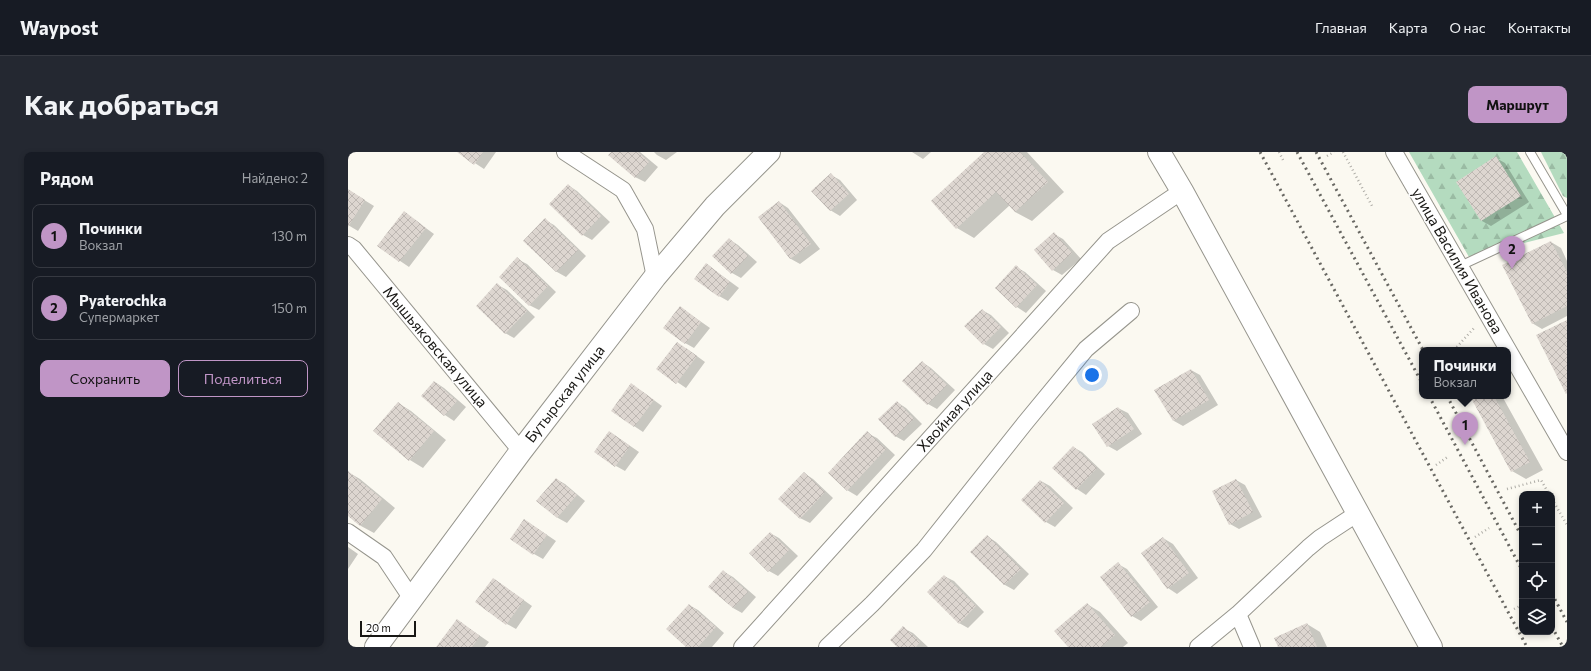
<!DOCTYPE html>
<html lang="ru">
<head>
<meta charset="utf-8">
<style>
  body { margin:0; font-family:Commissioner,sans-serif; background:#242831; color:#f1f3f6 }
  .controls { position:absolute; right:12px; bottom:12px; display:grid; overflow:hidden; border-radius:8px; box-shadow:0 2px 6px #0003 }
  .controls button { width:36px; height:36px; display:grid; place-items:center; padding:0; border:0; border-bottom:1px solid #363941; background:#171b24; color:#f1f3f6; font:20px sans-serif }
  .scale { position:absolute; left:12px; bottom:10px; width:56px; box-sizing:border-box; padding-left:4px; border:2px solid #181714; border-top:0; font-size:11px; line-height:14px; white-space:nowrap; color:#181714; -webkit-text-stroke:3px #fff; paint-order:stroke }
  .you { position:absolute; left:744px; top:223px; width:14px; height:14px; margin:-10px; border:3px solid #fff; border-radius:50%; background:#1a73e8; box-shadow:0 0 0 6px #1a73e833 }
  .badge { display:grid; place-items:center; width:26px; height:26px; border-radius:50%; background:#c095c6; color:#111; font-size:13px; font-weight:700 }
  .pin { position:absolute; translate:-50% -33px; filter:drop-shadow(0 1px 2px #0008) }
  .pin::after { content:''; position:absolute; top:21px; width:14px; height:12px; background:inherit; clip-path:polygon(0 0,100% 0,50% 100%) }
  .popup { position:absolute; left:1071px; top:195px; width:92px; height:52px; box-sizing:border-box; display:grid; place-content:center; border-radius:8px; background:#171b24; filter:drop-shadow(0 1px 3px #0005); font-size:13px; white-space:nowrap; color:#9ea1a6 }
  .popup b { font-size:15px; color:#f1f3f6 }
  .popup::after { content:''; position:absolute; left:50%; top:100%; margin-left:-8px; border:8px solid transparent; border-top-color:#171b24 }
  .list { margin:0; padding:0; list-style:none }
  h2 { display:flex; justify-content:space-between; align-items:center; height:52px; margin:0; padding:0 16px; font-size:17px }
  h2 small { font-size:13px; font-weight:400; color:#9ea1a6 }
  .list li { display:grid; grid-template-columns:26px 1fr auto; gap:12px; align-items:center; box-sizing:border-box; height:64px; margin:0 8px 8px; padding:0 8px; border:1px solid #363941; border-radius:8px }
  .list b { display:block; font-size:15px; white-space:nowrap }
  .list p { margin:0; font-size:13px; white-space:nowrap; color:#9ea1a6 }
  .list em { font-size:13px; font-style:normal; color:#9ea1a6 }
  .actions { display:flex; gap:8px; padding:12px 16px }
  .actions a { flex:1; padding:9px 0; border:1px solid #c095c6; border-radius:8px; text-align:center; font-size:14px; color:#c095c6 }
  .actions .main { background:#c095c6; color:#111 }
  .icon { flex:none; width:22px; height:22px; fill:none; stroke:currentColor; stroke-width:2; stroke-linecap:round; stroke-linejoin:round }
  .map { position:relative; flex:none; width:1219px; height:495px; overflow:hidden; border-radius:8px }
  header { display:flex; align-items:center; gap:24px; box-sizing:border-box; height:56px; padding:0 20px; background:#171b24; border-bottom:1px solid #363941 }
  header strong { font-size:19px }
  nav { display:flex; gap:22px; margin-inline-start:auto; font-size:14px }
  .intro { display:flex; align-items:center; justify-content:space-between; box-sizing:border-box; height:96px; padding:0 24px }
  h1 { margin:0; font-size:28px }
  .button { padding:10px 18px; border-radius:8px; background:#c095c6; color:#111; font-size:14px; font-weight:700 }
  main { display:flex; gap:24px; padding:0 24px }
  aside { flex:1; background:#171b24; border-radius:8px; box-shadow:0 2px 6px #0003 }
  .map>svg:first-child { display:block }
</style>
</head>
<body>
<header>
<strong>Waypost</strong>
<nav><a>Главная</a><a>Карта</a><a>О нас</a><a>Контакты</a></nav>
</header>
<div class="intro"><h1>Как добраться</h1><a class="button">Маршрут</a></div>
<main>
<aside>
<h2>Рядом<small>Найдено: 2</small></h2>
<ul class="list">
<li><span class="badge">1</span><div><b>Починки</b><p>Вокзал</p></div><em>130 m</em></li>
<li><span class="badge">2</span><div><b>Pyaterochka</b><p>Супермаркет</p></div><em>150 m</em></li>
</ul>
<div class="actions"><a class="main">Сохранить</a><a>Поделиться</a></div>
</aside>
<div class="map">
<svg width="1219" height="495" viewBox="0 0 1219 495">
  <defs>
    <pattern id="forest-firs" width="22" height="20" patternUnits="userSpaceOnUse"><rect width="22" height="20" fill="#b4dbbf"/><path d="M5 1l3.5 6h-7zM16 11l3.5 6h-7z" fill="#9abba3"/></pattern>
    <pattern id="building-cross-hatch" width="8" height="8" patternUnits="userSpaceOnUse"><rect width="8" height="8" fill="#ddd6d0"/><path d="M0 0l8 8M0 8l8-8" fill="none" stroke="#bdb7b2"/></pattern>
  </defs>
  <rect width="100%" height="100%" fill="#fbf9f1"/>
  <path fill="url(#forest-firs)" d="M 1061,0 L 1169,0 L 1216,81 L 1121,105 Z
    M 1193,0 L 1219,0 L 1219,46 L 1215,44 Z"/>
  <path fill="#0003" d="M 110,0 L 148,0 L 136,17 Z
    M 264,0 L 292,0 L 310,15 L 297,30 L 287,25 Z
    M 306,0 L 329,0 L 318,8 L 309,3 Z
    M 564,0 L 583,0 L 575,7 Z
    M 637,0 L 679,0 L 716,40 L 684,69 L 667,60 L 662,53 L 626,86 L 609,76 L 584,49 Z
    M 1148,6 L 1157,11 L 1181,50 L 1143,74 L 1134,69 L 1109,30 Z
    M 483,23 L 492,28 L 509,48 L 492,64 L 482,58 Z
    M 220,33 L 229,39 L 262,70 L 244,88 L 235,83 Z
    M 0,38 L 26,54 L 10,79 L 0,73 Z
    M 431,50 L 440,56 L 472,97 L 452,112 L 443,107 L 412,65 Z
    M 56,60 L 86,82 L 61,115 L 30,94 Z
    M 197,68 L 206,73 L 238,104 L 218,125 L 209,120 L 177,89 Z
    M 706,82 L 715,87 L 733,107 L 714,123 L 705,118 Z
    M 381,87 L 390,93 L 409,110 L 393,126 L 384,121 Z
    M 1203,90 L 1213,96 L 1219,109 L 1219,164 L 1194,177 L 1184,171 Z
    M 169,107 L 179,112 L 208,140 L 191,158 L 181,153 Z
    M 358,112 L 391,136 L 380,149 L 371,144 Z
    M 668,115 L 677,120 L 698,139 L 678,161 L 669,155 Z
    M 150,133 L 159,138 L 187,165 L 166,186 L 157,181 Z
    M 332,155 L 362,176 L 346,196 L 337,191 Z
    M 634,158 L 643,163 L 661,181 L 645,197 L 636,192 Z
    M 338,196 L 357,210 L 338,236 L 310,217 Z
    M 574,210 L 583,216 L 607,238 L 589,257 L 580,252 Z
    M 843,218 L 852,223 L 870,253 L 835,274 L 826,269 L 808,238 Z
    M 87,230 L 96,236 L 118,255 L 106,269 L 97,263 Z
    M 292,238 L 314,254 L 295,280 L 286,274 Z
    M 1123,244 L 1154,244 L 1195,318 L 1178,327 L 1164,319 Z
    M 549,250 L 558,256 L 574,272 L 556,289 L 547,284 Z
    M 50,251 L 63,259 L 98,288 L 75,316 L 62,308 Z
    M 770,256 L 780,261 L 794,282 L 769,299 L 760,294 Z
    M 262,280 L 291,300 L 277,319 L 268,314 Z
    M 519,281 L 529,286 L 547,303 L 509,344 L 499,338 Z
    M 725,295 L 734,300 L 757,322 L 738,343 L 729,337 L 705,316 Z
    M 0,320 L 12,327 L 47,356 L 26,381 L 13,374 L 0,363 Z
    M 456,321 L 465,327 L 485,346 L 462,371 L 452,366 Z
    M 208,327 L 217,332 L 237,349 L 219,371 L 210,366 L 190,349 Z
    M 888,328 L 897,333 L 914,365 L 891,377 L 882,372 Z
    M 693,329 L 702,334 L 725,356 L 707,375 L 698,370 L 675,348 Z
    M 177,368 L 208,389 L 195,407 L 186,402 Z
    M 422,381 L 431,386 L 450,404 L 430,424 L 421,419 Z
    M 639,384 L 648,390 L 681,422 L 666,438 L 657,433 L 623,400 Z
    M 815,386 L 825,392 L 850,426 L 829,442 L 820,436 Z
    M 0,395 L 10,402 L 0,417 Z
    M 770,412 L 779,417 L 810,455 L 793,469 L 784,464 Z
    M 376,420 L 385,425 L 408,445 L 394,461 L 385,456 Z
    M 596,424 L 606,429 L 636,460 L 620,476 L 611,471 Z
    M 146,427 L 184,454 L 168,477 L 159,472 Z
    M 739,452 L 752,460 L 780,491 L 775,495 L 722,495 Z
    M 341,453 L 350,458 L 376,481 L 364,495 L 340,495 Z
    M 109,468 L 141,490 L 137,495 L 90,495 Z
    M 959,472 L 972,480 L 979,495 L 931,495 Z
    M 555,476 L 565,481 L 580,495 L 550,495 Z"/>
  <path fill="url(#building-cross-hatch)" d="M 109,0 L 135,0 L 126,13 Z
    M 263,0 L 290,0 L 301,10 L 287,26 L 260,3 Z
    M 636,0 L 672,0 L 700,30 L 667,60 L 648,40 L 608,77 L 583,49 Z
    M 1148,4 L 1173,44 L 1133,69 L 1108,30 Z
    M 483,21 L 501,42 L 482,59 L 463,39 Z
    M 220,32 L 253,64 L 234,84 L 201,52 Z
    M 0,37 L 17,48 L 0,75 Z
    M 431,49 L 463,92 L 442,107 L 410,65 Z
    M 56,59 L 78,76 L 51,110 L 29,94 Z
    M 197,66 L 230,98 L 208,120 L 175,89 Z
    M 706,80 L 724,101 L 704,119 L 686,98 Z
    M 381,86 L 400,104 L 383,122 L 364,104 Z
    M 1203,89 L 1219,120 L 1219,154 L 1184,172 L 1154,113 Z
    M 169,105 L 200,134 L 181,154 L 151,125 Z
    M 358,111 L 382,130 L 371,145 L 346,127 Z
    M 668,113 L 689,133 L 668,156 L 647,136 Z
    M 149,131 L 179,159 L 157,182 L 128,154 Z
    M 332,154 L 353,170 L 337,192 L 315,176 Z
    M 634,157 L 653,175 L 635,193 L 616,174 Z
    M 1219,168 L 1219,241 L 1218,242 L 1188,183 Z
    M 329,190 L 349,204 L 328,232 L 308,217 Z
    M 574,209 L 599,233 L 579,253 L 554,229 Z
    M 843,217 L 861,248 L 825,269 L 806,238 Z
    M 86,229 L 109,249 L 96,264 L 73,244 Z
    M 283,231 L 306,248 L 286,275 L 263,259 Z
    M 1122,244 L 1146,244 L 1182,310 L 1163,320 Z
    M 549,249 L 566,267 L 547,285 L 530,267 Z
    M 50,250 L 86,279 L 61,309 L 25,279 Z
    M 770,255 L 786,277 L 759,295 L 744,272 Z
    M 261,279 L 282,294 L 267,315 L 246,300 Z
    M 519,279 L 538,297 L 499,339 L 480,321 Z
    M 725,294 L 749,316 L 728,338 L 704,316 Z
    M 0,319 L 34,347 L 12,374 L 0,364 Z
    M 456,320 L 477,340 L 452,367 L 430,347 Z
    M 208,326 L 229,343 L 209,366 L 188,349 Z
    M 888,327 L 905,360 L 881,373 L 864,339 Z
    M 692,328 L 716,351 L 697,371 L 673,348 Z
    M 176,367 L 199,383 L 185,403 L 162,387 Z
    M 422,380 L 441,398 L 420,420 L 401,401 Z
    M 639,383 L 673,417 L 656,433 L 622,400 Z
    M 815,385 L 841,421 L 819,437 L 793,401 Z
    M 770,410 L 802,450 L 783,465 L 752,425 Z
    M 375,418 L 400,440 L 385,456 L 360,435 Z
    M 596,423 L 628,454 L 611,472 L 579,440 Z
    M 145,426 L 176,448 L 158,473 L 127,450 Z
    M 739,451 L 767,483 L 753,495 L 720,495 L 706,479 Z
    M 341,452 L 368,475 L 350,495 L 338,495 L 318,477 Z
    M 109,467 L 132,484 L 124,495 L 88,495 Z
    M 959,471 L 969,495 L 930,495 L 926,486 Z
    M 555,474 L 572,490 L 568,495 L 549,495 L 542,488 Z"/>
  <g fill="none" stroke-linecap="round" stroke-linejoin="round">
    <defs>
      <path id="lane" d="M 1182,0 L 1219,63
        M 1112,114 L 1219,64"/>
      <path id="street" d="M 217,0 L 275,38 L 297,77 L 307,125
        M 1046,0 L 1219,300
        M 0,93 L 6,97 L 173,299
        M 0,380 L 36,405 L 64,447
        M 890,462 L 904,495
        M 394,495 L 760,89 L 834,39
        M 479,495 L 524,452 L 576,398 L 677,271 L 738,197 L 783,159
        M 850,495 L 890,462 L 960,396 L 972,386 L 1010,361"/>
      <path id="secondary" d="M 811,0 L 834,39 L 1083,495
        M 28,495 L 173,299 L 307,125 L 367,54 L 421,0"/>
    </defs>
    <use href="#lane" stroke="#96958d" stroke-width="10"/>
    <use href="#street" stroke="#96958d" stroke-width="18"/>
    <use href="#secondary" stroke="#96958d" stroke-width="24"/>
    <path stroke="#afada7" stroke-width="2.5" stroke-dasharray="1 3" stroke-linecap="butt" d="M 931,0 L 935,8
      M 995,0 L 1024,54
      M 979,4 L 986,0
      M 1106,198 L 1127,175
      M 1088,313 L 1101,304
      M 1159,337 L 1193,328 L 1201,342
      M 1204,347 L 1219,373
      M 1127,385 L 1141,376
      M 1166,457 L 1174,453"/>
    <use href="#lane" stroke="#fff" stroke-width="8"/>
    <use href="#street" stroke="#fff" stroke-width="16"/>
    <use href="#secondary" stroke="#fff" stroke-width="22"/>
    <path stroke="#696863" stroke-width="3" stroke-dasharray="2 4" stroke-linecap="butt" d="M 912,0 L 1179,495
      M 949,0 L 1074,231
      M 968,0 L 1075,198
      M 1081,244 L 1174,418
      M 1099,244 L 1174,385
      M 1204,442 L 1219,470
      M 1204,475 L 1215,495"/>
  </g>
  <g text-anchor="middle" stroke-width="3" stroke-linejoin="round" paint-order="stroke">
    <g font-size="15" fill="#181714" stroke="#fff">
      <text transform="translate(1109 109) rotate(60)" y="5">улица Василия Иванова</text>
      <text transform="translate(87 195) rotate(50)" y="5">Мышьяковская улица</text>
      <text transform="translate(217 242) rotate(-52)" y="5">Бутырская улица</text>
      <text transform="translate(607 259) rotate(-48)" y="5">Хвойная улица</text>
    </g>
  </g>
</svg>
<div class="controls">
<button>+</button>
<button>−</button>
<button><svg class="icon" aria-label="locate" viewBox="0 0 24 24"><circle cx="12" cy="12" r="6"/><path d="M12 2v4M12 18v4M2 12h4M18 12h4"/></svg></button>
<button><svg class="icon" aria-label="layers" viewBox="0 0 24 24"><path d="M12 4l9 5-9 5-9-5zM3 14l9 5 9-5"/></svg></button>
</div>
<div class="scale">20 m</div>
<div class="you"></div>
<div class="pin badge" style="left:1117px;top:293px">1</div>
<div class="popup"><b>Починки</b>Вокзал</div>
<div class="pin badge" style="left:1164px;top:117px">2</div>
</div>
</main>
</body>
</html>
